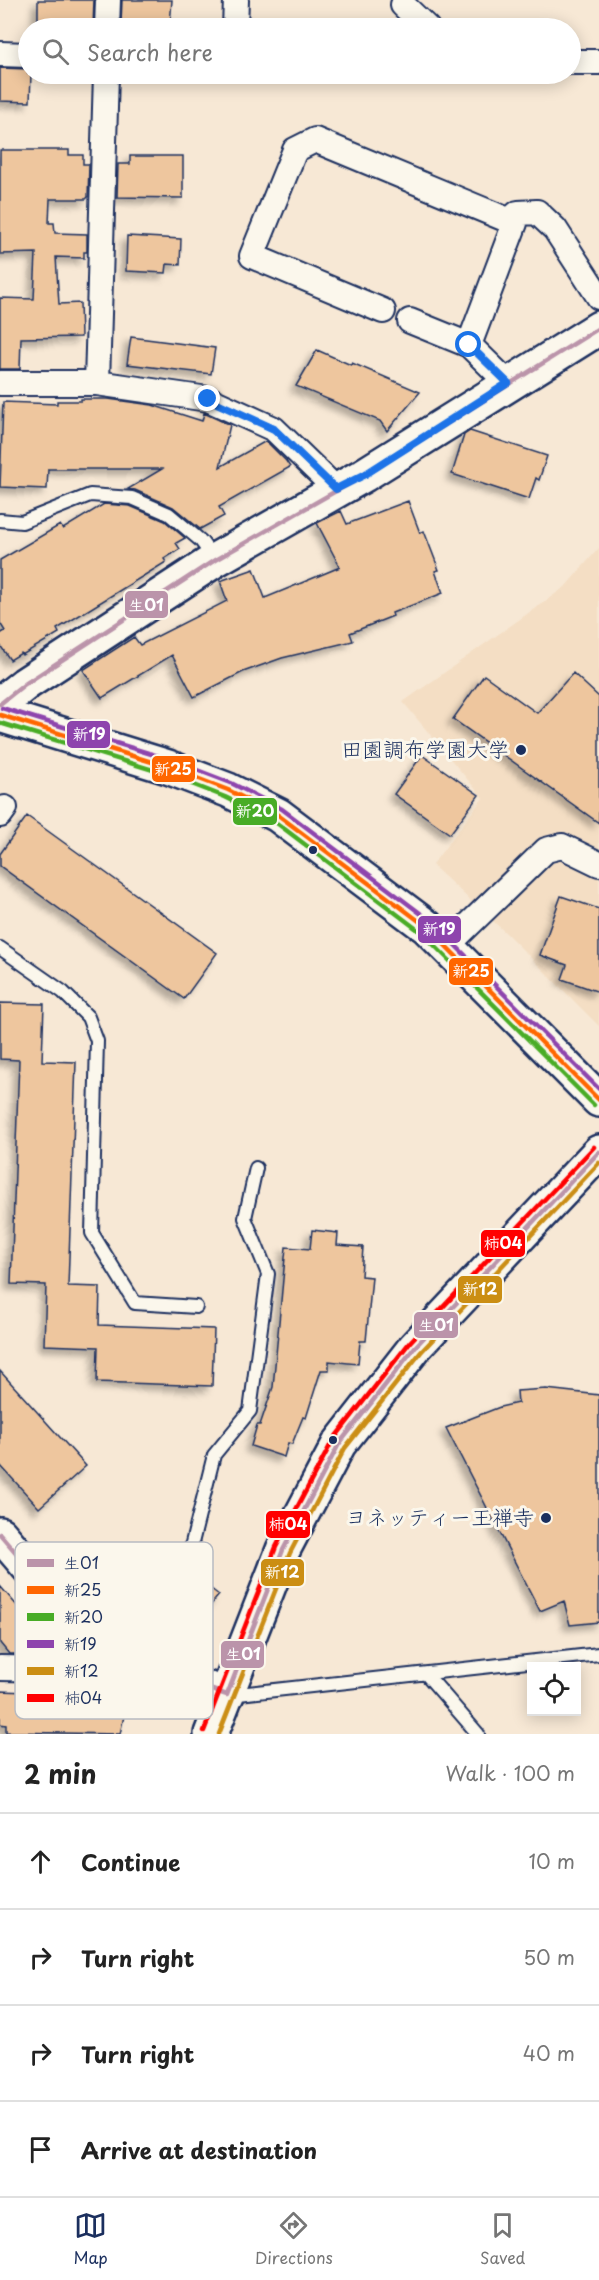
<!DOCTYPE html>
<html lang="en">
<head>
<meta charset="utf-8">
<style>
  body { margin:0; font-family:"Playpen Sans","Klee One",sans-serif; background:#f6f6f6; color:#222 }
  .controls { position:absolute; right:18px; bottom:18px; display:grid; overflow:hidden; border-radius:0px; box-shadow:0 3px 15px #0003 }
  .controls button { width:54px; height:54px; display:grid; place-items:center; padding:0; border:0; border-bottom:2px solid #e0e0e0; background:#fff; color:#222; font:30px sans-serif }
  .stop { position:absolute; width:18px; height:18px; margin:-14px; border:4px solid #1a73e8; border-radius:50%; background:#fff }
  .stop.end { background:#1a73e8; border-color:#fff; box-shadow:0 2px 6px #0008 }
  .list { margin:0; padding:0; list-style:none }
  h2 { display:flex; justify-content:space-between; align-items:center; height:78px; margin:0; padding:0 24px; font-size:26px }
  h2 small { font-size:20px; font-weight:400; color:#767676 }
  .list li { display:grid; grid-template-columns:39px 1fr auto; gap:18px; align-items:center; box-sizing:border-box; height:96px; padding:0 24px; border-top:2px solid #e0e0e0 }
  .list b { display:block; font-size:22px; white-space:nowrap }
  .list em { font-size:20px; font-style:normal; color:#767676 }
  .icon { flex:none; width:33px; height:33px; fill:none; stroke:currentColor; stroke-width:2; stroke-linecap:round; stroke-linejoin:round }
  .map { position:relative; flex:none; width:599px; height:1734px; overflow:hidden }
  .search { position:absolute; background:#fff; box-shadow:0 3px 15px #0003; left:18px; right:18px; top:18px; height:66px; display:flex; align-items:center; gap:15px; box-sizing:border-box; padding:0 21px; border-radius:33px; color:#767676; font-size:22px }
  .sheet { height:462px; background:#fff }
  nav { display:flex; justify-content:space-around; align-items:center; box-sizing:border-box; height:84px; border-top:2px solid #e0e0e0; background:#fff; font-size:16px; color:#767676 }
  nav a { display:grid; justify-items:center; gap:3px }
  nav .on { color:#1b2f5e }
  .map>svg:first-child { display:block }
</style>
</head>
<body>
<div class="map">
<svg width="599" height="1734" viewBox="0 0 599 1734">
  <defs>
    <filter id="shadow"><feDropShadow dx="-5.5" dy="5.5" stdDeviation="3" flood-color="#0004"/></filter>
  </defs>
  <rect width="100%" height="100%" fill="#f7e8d5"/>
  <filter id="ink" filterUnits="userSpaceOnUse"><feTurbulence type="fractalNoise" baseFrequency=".0167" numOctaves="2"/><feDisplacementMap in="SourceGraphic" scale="12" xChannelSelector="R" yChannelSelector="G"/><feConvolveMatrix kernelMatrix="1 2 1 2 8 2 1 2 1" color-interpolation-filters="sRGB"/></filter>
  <g filter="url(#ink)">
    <path fill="#f4dec4" d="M 599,548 L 599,1026 L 506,933 L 432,865 L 483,798 L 403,702 L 565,587 Z"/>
    <path fill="#eec69e" stroke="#1b2f5e" stroke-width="1.5" filter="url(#shadow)" d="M 38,0 L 94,0 L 93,27 L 40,25 L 40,19 L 38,19 Z
      M 122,0 L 172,0 L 170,25 L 121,23 Z
      M 0,68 L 28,69 L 28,74 L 31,74 L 30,102 L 0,101 Z
      M 0,150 L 69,150 L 69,155 L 83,155 L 83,164 L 89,164 L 88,197 L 86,199 L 50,199 L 49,223 L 54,223 L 55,233 L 87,234 L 87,252 L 84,252 L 84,258 L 56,257 L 59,304 L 80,303 L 81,337 L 21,338 L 20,369 L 0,369 L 0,298 L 34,299 L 36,253 L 0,254 Z
      M 130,156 L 183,156 L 183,198 L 117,197 L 118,164 L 130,164 Z
      M 127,236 L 181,239 L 180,265 L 167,264 L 166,273 L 126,271 Z
      M 131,337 L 215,348 L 211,374 L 127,364 Z
      M 317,350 L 351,365 L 352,363 L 420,392 L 387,431 L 380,421 L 296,386 Z
      M 81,399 L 108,399 L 152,405 L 202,421 L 204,413 L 230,425 L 220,467 L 266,441 L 286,461 L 290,467 L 219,507 L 224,516 L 200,529 L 173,507 L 135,490 L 128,489 L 162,469 L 48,469 L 47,489 L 0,487 L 3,402 L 57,404 L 57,401 L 81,401 Z
      M 470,431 L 547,456 L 539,480 L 536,478 L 529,499 L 452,474 L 464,435 Z
      M 408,501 L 420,533 L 424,531 L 439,570 L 435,571 L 443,593 L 392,613 L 393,616 L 350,633 L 353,641 L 282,658 L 243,672 L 194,697 L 172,655 L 102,698 L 83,670 L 134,637 L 140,645 L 227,601 L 220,581 L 254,569 L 265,598 L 340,567 L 317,523 L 341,511 L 347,524 Z
      M 104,504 L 130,506 L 165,521 L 185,538 L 176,543 L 180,549 L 164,559 L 166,562 L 57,629 L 59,633 L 22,655 L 21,653 L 10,660 L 0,645 L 0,634 L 5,631 L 0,623 L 0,560 L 60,525 L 63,529 Z
      M 573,673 L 599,697 L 599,823 L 453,719 L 484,675 L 537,713 Z
      M 422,755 L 479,795 L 450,834 L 394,794 Z
      M 27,816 L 217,953 L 184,999 L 0,866 L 0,854 Z
      M 561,896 L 599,909 L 599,992 L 562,979 L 567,965 L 540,955 Z
      M 0,1003 L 44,1004 L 42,1061 L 76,1062 L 68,1286 L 100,1287 L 99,1325 L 214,1329 L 212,1386 L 97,1382 L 98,1347 L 44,1345 L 46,1285 L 11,1284 L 19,1060 L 0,1059 Z
      M 312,1230 L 338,1233 L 337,1245 L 363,1247 L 361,1276 L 372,1277 L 366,1341 L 360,1341 L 358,1364 L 329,1361 L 329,1370 L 321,1370 L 306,1418 L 303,1417 L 292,1444 L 288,1443 L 284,1457 L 251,1446 L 257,1425 L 260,1425 L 273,1387 L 286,1247 L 310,1249 Z
      M 0,1371 L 86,1466 L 39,1508 L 0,1465 Z
      M 546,1389 L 599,1395 L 599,1622 L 570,1625 L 564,1601 L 540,1611 L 446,1428 L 500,1407 L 518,1403 L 517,1391 Z
      M 197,1578 L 219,1595 L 204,1613 L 200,1609 L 180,1633 L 164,1618 Z
      M 0,1586 L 44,1637 L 24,1654 L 9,1654 L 0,1643 Z
      M 0,1691 L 27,1692 L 27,1699 L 92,1698 L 92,1707 L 124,1716 L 120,1734 L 6,1732 L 6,1725 L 0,1724 Z"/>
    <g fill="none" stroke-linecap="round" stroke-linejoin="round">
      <defs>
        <path id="lane" d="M 0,520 L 22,522 L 90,495 L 132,498 L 169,514 L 201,541 L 214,559
          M 0,948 L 63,992 L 88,1017 L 97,1041 L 92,1233 L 135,1303 L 196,1307
          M 110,1638 L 140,1629 L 190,1551 L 214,1455 L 250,1411 L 268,1274 L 245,1218 L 256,1168
          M 427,1675 L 478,1734
          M 230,1695 L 599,1654"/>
        <path id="street" d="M 403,5 L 427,28
          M 107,28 L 108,0
          M 235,28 L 236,0
          M 0,54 L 28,55
          M 570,62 L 599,62
          M 509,221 L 518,213 L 537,212 L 555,229 L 599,297
          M 383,311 L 252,256 L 295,150 L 315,140 L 515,223 L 469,345 L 508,383
          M 410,321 L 469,345
          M 0,383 L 97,383 L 208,399 L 274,429 L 336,489
          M 97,383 L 106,74
          M 0,815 L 5,808
          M 447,946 L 546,850 L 562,846 L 599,864
          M 0,1668 L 53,1669 L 104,1640"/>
        <path id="secondary" d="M 0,704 L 25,684 L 215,560 L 364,475 L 599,328
          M 0,1534 L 30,1569 L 104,1640 L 139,1665 L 227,1695
          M 211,1734 L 283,1550 L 339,1444 L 415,1347 L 599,1152"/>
        <path id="primary" d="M 0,715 L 168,767 L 228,790 L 278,815 L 427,927 L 599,1100"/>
      </defs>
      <use href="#lane" stroke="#1b2f5e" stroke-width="16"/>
      <use href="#street" stroke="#1b2f5e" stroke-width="28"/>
      <use href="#secondary" stroke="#1b2f5e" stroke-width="38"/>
      <use href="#primary" stroke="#1b2f5e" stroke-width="38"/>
      <use href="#lane" stroke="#fbf7ec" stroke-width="12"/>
      <use href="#street" stroke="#fbf7ec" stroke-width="24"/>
      <use href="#secondary" stroke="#fbf7ec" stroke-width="33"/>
      <use href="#primary" stroke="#fbf7ec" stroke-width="33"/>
      <defs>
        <path id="bus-1" d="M 0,704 L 25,684 L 215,560 L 364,475 L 599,328
          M 0,1534 L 30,1569 L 104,1640 L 139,1665 L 227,1695 L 283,1550 L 339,1444 L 415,1347 L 599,1152"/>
        <path id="bus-2" d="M 0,715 L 168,767 L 228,790 L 278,815 L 427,927 L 599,1100"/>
        <path id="bus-3" d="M 0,723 L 166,774 L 225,797 L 274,821 L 422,933 L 594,1105"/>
        <path id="bus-4" d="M 2,708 L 171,760 L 231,783 L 282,809 L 432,922 L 599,1089"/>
        <path id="bus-5" d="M 219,1734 L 290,1553 L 345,1448 L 421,1352 L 599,1163"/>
        <path id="bus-6" d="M 204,1731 L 276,1547 L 333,1440 L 410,1342 L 594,1147"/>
      </defs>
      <use href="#bus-1" stroke="#fbf7ec" stroke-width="9"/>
      <use href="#bus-2" stroke="#fbf7ec" stroke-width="9"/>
      <use href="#bus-3" stroke="#fbf7ec" stroke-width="9"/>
      <use href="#bus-4" stroke="#fbf7ec" stroke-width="9"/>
      <use href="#bus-5" stroke="#fbf7ec" stroke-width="9"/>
      <use href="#bus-6" stroke="#fbf7ec" stroke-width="9"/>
      <use href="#bus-1" stroke="#bb94aa" stroke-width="4.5"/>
      <use href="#bus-2" stroke="#f60" stroke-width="4.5"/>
      <use href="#bus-3" stroke="#48ac26" stroke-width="4.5"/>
      <use href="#bus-4" stroke="#8e44ad" stroke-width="4.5"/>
      <use href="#bus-5" stroke="#cb8e13" stroke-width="4.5"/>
      <use href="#bus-6" stroke="#f00" stroke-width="4.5"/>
    </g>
  </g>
  <g fill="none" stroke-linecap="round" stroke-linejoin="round" filter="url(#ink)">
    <path stroke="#1a73e8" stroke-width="8" d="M 208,399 L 274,429 L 336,489 L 364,475 L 508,383 L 469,345"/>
  </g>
  <g fill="#1b2f5e" stroke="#fbf7ec" stroke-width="2">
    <circle cx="521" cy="750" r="6"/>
    <circle cx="313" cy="850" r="5"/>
    <circle cx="333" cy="1440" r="5"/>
    <circle cx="546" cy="1518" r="6"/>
  </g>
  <g text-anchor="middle" stroke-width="6" stroke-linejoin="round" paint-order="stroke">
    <g font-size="21" fill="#1b2f5e" stroke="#fbf7ec" text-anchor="end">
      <text x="509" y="757">田園調布学園大学</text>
      <text x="534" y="1525">ヨネッティー王禅寺</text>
    </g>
  </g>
  <rect x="15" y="1542" width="198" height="177" rx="9" fill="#fbf7ec" stroke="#b8bbc1" stroke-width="1.5"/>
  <rect x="27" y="1559" width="27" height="8" fill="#bb94aa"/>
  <rect x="27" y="1586" width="27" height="8" fill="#f60"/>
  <rect x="27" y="1613" width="27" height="8" fill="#48ac26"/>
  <rect x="27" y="1640" width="27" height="8" fill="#8e44ad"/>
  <rect x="27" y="1667" width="27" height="8" fill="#cb8e13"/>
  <rect x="27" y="1694" width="27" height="8" fill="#f00"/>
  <g font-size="16" fill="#1b2f5e">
    <text x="64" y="1569">生01</text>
    <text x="64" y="1596">新25</text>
    <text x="64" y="1623">新20</text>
    <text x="64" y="1650">新19</text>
    <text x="64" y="1677">新12</text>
    <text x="64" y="1704">柿04</text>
  </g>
  <g stroke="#fbf7ec" stroke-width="2">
    <rect x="124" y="590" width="45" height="29" rx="6" fill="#bb94aa"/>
    <rect x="66" y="720" width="45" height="29" rx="6" fill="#8e44ad"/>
    <rect x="151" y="755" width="45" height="28" rx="6" fill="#f60"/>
    <rect x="232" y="797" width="46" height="29" rx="6" fill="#48ac26"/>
    <rect x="417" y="915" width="45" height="29" rx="6" fill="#8e44ad"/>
    <rect x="448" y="957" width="46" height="29" rx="6" fill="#f60"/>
    <rect x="480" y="1229" width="46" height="29" rx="6" fill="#f00"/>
    <rect x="457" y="1275" width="46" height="29" rx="6" fill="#cb8e13"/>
    <rect x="413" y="1311" width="46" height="28" rx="6" fill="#bb94aa"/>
    <rect x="265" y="1510" width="46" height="29" rx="6" fill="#f00"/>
    <rect x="260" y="1558" width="45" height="29" rx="6" fill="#cb8e13"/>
    <rect x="220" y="1640" width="45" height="29" rx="6" fill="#bb94aa"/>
  </g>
  <g font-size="16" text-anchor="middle" font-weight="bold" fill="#fff">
    <text x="146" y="611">生01</text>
    <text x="89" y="740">新19</text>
    <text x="173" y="775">新25</text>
    <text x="255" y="817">新20</text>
    <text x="439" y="935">新19</text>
    <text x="471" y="977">新25</text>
    <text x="503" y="1249">柿04</text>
    <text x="480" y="1295">新12</text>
    <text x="436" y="1331">生01</text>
    <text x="288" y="1530">柿04</text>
    <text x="282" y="1578">新12</text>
    <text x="243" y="1660">生01</text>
  </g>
</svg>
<div class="controls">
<button><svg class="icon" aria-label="locate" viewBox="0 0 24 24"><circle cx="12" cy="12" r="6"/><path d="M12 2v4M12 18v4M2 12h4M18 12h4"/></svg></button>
</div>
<div class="stop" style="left:469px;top:345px"></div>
<div class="stop end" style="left:208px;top:399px"></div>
<div class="search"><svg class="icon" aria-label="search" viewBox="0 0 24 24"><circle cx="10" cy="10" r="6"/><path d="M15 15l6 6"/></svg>Search here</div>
</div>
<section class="sheet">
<h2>2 min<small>Walk · 100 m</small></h2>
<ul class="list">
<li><svg class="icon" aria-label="ahead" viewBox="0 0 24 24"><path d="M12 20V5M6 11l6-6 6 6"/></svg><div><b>Continue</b></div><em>10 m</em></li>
<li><svg class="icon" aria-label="right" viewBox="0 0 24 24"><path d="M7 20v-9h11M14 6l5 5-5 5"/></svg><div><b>Turn right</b></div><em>50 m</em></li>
<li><svg class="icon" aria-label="right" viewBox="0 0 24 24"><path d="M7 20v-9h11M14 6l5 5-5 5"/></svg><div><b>Turn right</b></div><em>40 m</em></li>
<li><svg class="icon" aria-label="arrive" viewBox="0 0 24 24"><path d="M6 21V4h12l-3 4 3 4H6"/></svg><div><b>Arrive at destination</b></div></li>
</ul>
</section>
<nav>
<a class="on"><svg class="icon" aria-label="map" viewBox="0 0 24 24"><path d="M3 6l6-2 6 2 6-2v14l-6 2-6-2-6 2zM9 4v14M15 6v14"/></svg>Map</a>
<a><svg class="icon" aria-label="directions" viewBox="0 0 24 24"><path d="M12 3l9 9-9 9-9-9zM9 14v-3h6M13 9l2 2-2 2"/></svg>Directions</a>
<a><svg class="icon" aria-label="saved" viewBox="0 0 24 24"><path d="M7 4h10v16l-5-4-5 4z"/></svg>Saved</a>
</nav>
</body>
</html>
